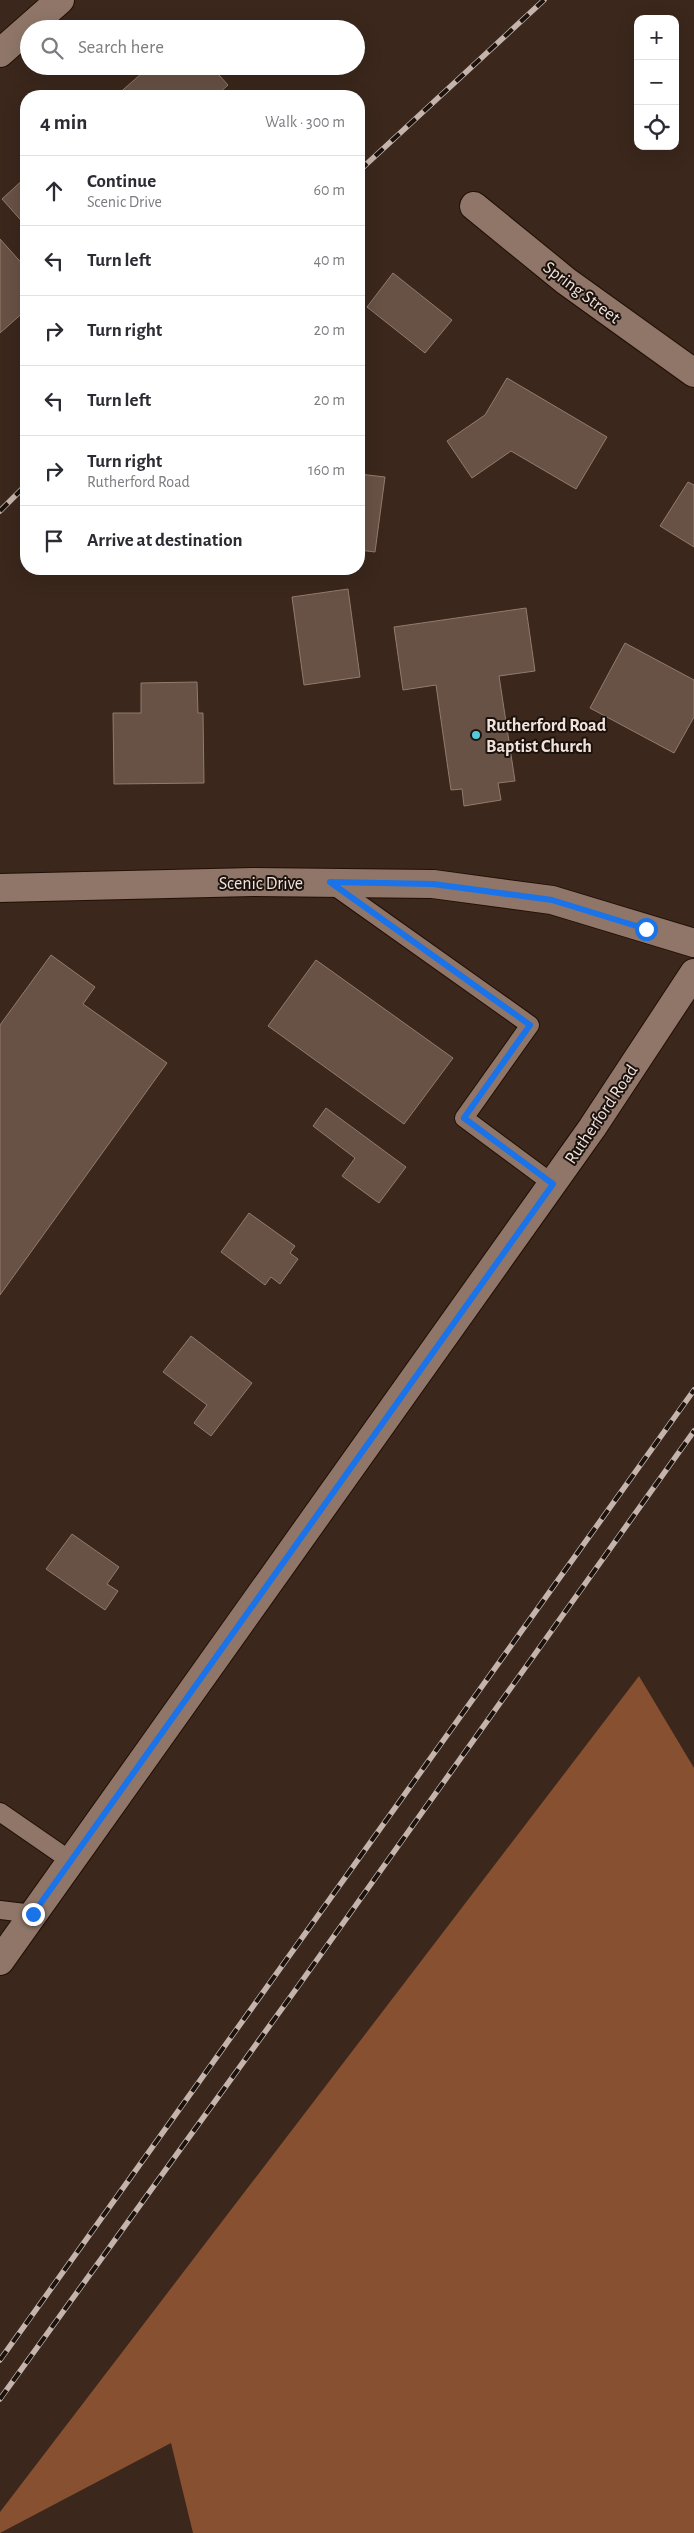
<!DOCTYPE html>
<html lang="en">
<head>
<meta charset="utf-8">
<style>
  body { margin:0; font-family:"Alegreya Sans",sans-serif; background:#f7f7f7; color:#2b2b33 }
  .controls { position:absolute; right:15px; top:15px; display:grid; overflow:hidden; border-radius:10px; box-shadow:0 5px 20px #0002 }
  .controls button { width:45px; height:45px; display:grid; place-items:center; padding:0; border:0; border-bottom:1px solid #e1e1e2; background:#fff; color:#2b2b33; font:25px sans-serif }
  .stop { position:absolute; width:15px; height:15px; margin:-11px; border:4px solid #1a73e8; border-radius:50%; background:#fff }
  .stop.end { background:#1a73e8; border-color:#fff; box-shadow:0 1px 5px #0008 }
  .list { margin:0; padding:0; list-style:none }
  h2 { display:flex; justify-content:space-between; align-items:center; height:65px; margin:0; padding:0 20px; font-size:21px }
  h2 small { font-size:16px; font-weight:400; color:#7c7c81 }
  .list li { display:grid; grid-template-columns:32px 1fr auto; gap:15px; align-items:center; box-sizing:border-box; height:70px; padding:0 20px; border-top:1px solid #e1e1e2 }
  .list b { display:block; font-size:19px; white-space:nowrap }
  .list p { margin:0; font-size:16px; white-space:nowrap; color:#7c7c81 }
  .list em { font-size:16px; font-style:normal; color:#7c7c81 }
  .icon { flex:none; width:28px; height:28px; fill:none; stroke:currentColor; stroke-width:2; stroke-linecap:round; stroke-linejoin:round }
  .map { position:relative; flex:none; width:694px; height:2533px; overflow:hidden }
  .search { position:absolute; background:#fff; box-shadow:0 5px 20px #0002; left:20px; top:20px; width:345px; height:55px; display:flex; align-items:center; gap:12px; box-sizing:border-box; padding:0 18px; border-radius:28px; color:#7c7c81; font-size:19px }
  .panel { position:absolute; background:#fff; box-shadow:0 5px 20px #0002; left:20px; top:90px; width:345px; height:485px; border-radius:20px }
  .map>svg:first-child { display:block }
</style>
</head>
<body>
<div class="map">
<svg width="694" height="2533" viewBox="0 0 694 2533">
  <rect width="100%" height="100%" fill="#3b271c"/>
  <path fill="#875030" d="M 639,1676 L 694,1768 L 694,2533 L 193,2533 L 171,2443 L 0,2533 L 0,2512 Z"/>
  <path fill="#685145" stroke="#937b6d" d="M 150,66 L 211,66 L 228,85 L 216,96 L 116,96 Z
    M 26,177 L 26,226 L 2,199 Z
    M 0,239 L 26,268 L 26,310 L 0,333 Z
    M 393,273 L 452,320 L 425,353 L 367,307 Z
    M 507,378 L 607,437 L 576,489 L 511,451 L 472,478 L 447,441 L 485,415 Z
    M 359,474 L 385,477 L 375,552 L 359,550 Z
    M 688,482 L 694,485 L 694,547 L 660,526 Z
    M 348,589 L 360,677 L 304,685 L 292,597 Z
    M 526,608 L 535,671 L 499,676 L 515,781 L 498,783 L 501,800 L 464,806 L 462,789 L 451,790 L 436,685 L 403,690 L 394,627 Z
    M 625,643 L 694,680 L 694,717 L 674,753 L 590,708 Z
    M 197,682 L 198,713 L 203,713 L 204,783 L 114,784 L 113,713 L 141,713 L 141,683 Z
    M 51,955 L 95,987 L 83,1004 L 167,1063 L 0,1295 L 0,1025 Z
    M 316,960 L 453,1058 L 404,1124 L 268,1026 Z
    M 326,1108 L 406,1167 L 379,1203 L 342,1176 L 355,1158 L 313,1126 Z
    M 249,1213 L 295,1246 L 290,1253 L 298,1259 L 280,1284 L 271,1277 L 265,1285 L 221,1252 Z
    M 191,1336 L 252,1383 L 211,1436 L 194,1423 L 207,1405 L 163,1372 Z
    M 72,1534 L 119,1567 L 107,1584 L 118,1591 L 105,1610 L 46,1569 Z"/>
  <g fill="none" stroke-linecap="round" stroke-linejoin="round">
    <defs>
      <path id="lane" d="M 330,883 L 530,1025 L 464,1118 L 553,1184
        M 0,1812 L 71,1861
        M 0,1910 L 33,1914"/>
      <path id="street" d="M 0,53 L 60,0
        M 474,206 L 566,281 L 694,373
        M 0,888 L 253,882 L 433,884 L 552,900 L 694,943"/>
      <path id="secondary" d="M 0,1961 L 592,1128 L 694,973"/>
    </defs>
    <use href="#lane" stroke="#220f05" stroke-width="20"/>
    <use href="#street" stroke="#220f05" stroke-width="30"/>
    <use href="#secondary" stroke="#220f05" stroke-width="30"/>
    <use href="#lane" stroke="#8f7669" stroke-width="18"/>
    <use href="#street" stroke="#8f7669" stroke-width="28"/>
    <use href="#secondary" stroke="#8f7669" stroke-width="28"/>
    <defs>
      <path id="rail" d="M 359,171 L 544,0
        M 0,511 L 26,485
        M 0,2360 L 694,1390
        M 0,2399 L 299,1985 L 694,1431"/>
    </defs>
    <use href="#rail" stroke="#c4b4ac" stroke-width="5.5"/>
    <use href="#rail" stroke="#1c120d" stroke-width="4" stroke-dasharray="11" stroke-linecap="butt"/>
  </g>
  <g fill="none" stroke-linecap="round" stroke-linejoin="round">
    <path stroke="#1a73e8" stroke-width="6" d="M 33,1914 L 553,1184 L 464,1118 L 530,1025 L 330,882 L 433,884 L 552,900 L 646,929"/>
  </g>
  <circle fill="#53cbda" stroke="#1c120d" stroke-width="2" cx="476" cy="735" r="5"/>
  <g text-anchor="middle" stroke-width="4" stroke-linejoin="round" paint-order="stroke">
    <g font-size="18" fill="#f1e3dc" stroke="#1c120d">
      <text transform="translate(582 292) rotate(37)" y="6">Spring Street</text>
      <text x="261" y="889">Scenic Drive</text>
      <text transform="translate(601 1114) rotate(-56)" y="6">Rutherford Road</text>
    </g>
    <g font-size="18" font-weight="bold" fill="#f1e3dc" stroke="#1c120d" text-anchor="start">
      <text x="486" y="731">Rutherford Road<tspan x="486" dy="21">Baptist Church</tspan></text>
    </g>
  </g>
</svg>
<div class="controls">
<button>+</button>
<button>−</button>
<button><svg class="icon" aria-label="locate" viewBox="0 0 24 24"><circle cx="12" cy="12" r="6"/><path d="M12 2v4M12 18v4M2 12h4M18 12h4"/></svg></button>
</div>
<div class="stop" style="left:646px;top:929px"></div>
<div class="stop end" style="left:33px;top:1914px"></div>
<div class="search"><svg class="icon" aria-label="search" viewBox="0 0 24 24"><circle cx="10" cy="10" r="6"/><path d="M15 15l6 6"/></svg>Search here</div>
<section class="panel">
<h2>4 min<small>Walk · 300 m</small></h2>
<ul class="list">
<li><svg class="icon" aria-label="ahead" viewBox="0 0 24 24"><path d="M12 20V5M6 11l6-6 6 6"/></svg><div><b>Continue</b><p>Scenic Drive</p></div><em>60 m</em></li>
<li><svg class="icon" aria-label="left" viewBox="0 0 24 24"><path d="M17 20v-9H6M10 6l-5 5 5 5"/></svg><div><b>Turn left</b></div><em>40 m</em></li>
<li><svg class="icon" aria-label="right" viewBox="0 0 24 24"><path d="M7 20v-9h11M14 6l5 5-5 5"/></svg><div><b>Turn right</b></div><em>20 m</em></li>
<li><svg class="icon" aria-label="left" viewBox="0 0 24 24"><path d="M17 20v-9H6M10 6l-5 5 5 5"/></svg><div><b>Turn left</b></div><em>20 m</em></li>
<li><svg class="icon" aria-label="right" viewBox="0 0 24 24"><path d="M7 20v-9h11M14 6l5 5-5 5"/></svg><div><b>Turn right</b><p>Rutherford Road</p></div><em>160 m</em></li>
<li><svg class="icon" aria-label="arrive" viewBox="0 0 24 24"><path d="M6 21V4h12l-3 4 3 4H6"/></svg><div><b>Arrive at destination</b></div></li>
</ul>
</section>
</div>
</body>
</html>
